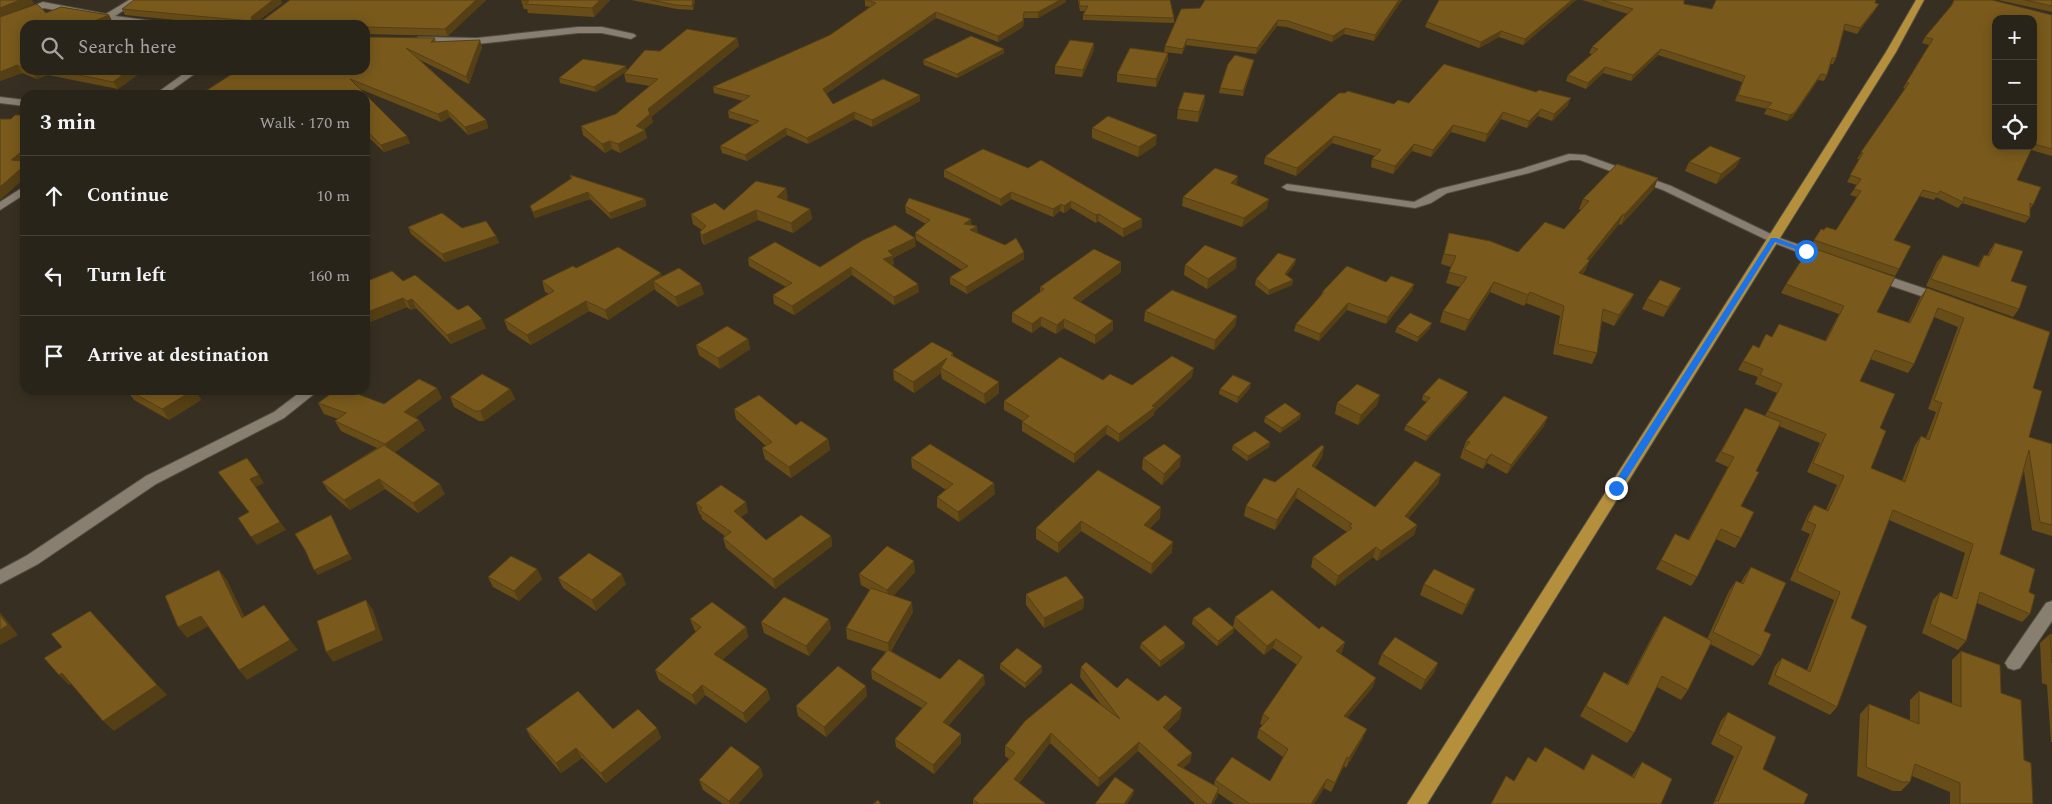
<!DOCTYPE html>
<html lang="en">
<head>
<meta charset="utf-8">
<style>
  body { margin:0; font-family:Spectral,serif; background:#312c23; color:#f1f3f6 }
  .controls { position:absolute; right:15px; top:15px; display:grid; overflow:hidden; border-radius:10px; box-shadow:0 2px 12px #0003 }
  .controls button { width:45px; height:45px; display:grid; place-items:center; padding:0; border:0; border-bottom:1px solid #454139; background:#29241a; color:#f1f3f6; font:25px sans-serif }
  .stop { position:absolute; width:15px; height:15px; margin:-11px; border:4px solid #1a73e8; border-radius:50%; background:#fff }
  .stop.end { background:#1a73e8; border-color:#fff; box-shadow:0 1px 5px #0008 }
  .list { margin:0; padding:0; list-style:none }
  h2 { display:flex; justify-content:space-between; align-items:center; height:65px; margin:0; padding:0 20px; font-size:21px }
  h2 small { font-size:16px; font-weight:400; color:#a5a4a2 }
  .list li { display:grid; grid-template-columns:32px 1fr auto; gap:15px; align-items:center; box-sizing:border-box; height:80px; padding:0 20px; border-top:1px solid #454139 }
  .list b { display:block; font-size:19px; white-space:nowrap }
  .list em { font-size:16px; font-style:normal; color:#a5a4a2 }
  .icon { flex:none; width:28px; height:28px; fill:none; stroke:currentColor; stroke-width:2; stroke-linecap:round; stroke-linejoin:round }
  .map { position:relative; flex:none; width:2052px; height:804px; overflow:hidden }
  .search { position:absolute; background:#29241a; box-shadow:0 2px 12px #0003; left:20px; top:20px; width:350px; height:55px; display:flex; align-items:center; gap:12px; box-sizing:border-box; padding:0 18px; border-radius:15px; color:#a5a4a2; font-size:19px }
  .panel { position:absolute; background:#29241a; box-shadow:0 2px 12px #0003; left:20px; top:90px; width:350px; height:305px; border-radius:15px }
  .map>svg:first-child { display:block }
</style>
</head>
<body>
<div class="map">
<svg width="2052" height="804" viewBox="0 0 2052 804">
  <rect width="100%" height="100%" fill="#373022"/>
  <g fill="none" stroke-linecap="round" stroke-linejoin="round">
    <defs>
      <path id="minor" d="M 129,0 L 139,0 L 115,16 L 160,22 L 164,25 L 135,25 L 44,8 L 0,25 L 0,19 L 43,2 L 106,14 Z
        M 578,27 L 602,27 L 634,34 L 636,36 L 631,39 L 602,33 L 578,33 L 477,44 L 418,43 L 413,40 L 418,37 L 477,38 Z
        M 189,70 L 200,70 L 165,95 L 154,95 Z
        M 0,97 L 25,100 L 25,106 L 0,103 Z
        M 1569,154 L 1585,155 L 1671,186 L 1777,237 L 1828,255 L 1830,258 L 1828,261 L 1820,261 L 1769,241 L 1663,190 L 1580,160 L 1570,160 L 1529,173 L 1447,193 L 1431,203 L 1415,208 L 1287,190 L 1282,187 L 1287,184 L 1414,202 L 1439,189 L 1521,169 Z
        M 25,186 L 25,194 L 0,210 L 0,202 Z
        M 1875,272 L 1944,295 L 1946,298 L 1944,301 L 1936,301 L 1871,279 L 1869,276 L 1871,273 Z
        M 303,390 L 319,390 L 284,418 L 156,484 L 38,564 L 0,584 L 0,570 L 26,556 L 146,476 L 274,412 Z
        M 2052,601 L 2052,621 L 2020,668 L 2014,670 L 2008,668 L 2005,663 L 2008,658 L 2046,603 Z"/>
      <path id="primary" d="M 1916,0 L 1924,0 L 1896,52 L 1427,804 L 1407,804 L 1886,52 Z"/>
    </defs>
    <use href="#minor" stroke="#534d41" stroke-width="2"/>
    <use href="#primary" stroke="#534d41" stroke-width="2"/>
    <use href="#minor" fill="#887f70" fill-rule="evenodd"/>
    <use href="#primary" fill="#b5903c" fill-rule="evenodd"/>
  </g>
  <path fill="#684d18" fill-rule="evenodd" d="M 486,0 L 448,36 L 365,34 L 365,25 L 226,25 L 125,15 L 122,9 L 282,3 L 259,20 Z
    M 521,0 L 610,0 L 594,17 L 528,13 L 527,9 L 524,9 Z
    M 631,0 L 695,0 L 693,10 L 677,9 Z
    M 865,0 L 1066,2 L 1038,18 L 1024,18 L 1023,27 L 998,42 L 936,18 L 826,94 L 833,104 L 920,101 L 872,127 L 855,119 L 808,144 L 787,135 L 747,161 L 722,153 L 720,146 L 753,125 L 729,118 L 728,111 L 743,101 L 714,93 L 713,87 L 830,35 L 870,7 L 865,6 Z
    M 1078,0 L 1170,0 L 1174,18 L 1174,23 L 1083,20 L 1083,15 L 1085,11 L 1080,11 Z
    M 1205,0 L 1402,0 L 1374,41 L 1344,34 L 1332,42 L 1287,27 L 1277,26 L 1256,54 L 1186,45 L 1182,54 L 1164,52 L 1165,46 L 1200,8 Z
    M 1576,0 L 1523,45 L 1499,37 L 1479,48 L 1425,27 L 1427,22 Z
    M 1582,0 L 1684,0 L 1684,4 L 1712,9 L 1875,3 L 1876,9 L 1857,34 L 1844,30 L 1836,58 L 1833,64 L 1830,64 L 1827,75 L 1824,81 L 1818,80 L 1792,118 L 1787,121 L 1764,114 L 1767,109 L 1735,101 L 1742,82 L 1658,55 L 1631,81 L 1603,73 L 1586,89 L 1566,81 L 1568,75 L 1592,54 L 1589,53 L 1592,47 L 1628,14 Z
    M 1954,0 L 2052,15 L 2052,156 L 2031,150 L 2017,180 L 2033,205 L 2030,209 L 2030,217 L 2025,223 L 1962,203 L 1958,208 L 1936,197 L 1934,200 L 1919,196 L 1894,240 L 1899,269 L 1895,276 L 1810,247 L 1821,229 L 1824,230 L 1836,230 L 1857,197 L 1850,195 L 1857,185 L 1847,182 L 1860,159 L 1857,159 L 1905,89 L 1903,88 L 1929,45 L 1922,43 L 1925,37 L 1950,7 ZM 2033,19 L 2033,146 L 1996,146 Z
    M 1998,0 L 2052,0 L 2052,12 Z
    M 37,4 L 46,13 L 61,7 L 109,15 L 113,23 L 108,25 L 25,25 L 25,70 L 144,70 L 118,89 L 48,75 L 37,79 L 22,73 L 0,81 L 0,17 Z
    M 365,37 L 435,38 L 436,42 L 482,47 L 469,84 L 420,60 L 486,120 L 488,128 L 468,135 L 450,117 L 441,122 L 360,89 L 410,143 L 384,152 L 366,135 L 365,135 L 365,95 L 202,95 L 201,94 Z
    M 737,38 L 739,46 L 651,117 L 653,122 L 644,129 L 647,138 L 620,153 L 612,149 L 605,153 L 583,135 L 581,126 L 616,114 L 650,86 L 626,82 L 624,74 L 625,72 L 596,92 L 560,83 L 559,78 L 627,70 L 660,51 Z
    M 1004,49 L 1004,53 L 957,78 L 924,65 L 923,60 Z
    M 1094,50 L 1082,77 L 1055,74 L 1055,66 Z
    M 1168,53 L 1168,60 L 1156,87 L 1117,82 L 1117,74 Z
    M 1253,64 L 1243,96 L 1219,93 L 1220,88 Z
    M 1205,95 L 1204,104 L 1198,122 L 1177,119 L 1178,109 Z
    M 1409,103 L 1568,105 L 1552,121 L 1538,116 L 1527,128 L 1501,119 L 1485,142 L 1451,132 L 1431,157 L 1412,151 L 1393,174 L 1371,167 L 1372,159 L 1375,156 L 1332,143 L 1296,176 L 1264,164 L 1265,157 L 1394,104 Z
    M 1092,128 L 1156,145 L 1138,157 L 1092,138 Z
    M 983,149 L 1142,227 L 1123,237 L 1098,221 L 1096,223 L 1071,208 L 1064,213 L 1060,211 L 1053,217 L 1011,199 L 1001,206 L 944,177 L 944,170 Z
    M 1689,162 L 1736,167 L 1716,184 L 1685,171 Z
    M 570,175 L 645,199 L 646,206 L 611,219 L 590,199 L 535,218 L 530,206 L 571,179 Z
    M 1658,178 L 1654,189 L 1621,225 L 1619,224 L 1589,261 L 1585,271 L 1582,274 L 1634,294 L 1629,304 L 1614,326 L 1602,321 L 1597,353 L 1592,364 L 1553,354 L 1560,316 L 1526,303 L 1524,306 L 1490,292 L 1465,331 L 1440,322 L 1443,311 L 1460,287 L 1446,283 L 1451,267 L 1441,264 L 1449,233 L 1518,252 L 1564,229 L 1581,210 L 1579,209 L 1583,199 Z
    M 1237,184 L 1236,185 L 1269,199 L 1267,208 L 1242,227 L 1182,206 L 1183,197 Z
    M 788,198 L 786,200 L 810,209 L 812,219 L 793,233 L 758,220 L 704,245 L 702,242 L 700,232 L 702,230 L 693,224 L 691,214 L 724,210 Z
    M 905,206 L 971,225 L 977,226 L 977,233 L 1024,259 L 967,294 L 950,284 L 950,277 L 962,270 L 916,240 L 915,233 L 926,224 L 906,213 Z
    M 408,227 L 462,228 L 496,236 L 499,243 L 445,262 L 411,234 Z
    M 1995,243 L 2011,281 L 2019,309 L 2013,317 L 1926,286 L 1937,262 L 1943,255 L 1977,267 L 1984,255 L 1987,256 L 1990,250 Z
    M 916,246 L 893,258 L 894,264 L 891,265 L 919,292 L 894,305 L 852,275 L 794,315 L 774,304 L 773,295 L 786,287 L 749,266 L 748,258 L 820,267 Z
    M 1295,264 L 1286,275 L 1293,280 L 1292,285 L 1268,295 L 1255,285 L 1256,279 Z
    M 1185,265 L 1236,268 L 1207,289 L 1184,275 Z
    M 576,268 L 662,276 L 704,294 L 678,307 L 656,291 L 655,289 L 608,320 L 589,311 L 531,345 L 508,330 L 504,320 L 549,294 L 545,292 L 542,281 Z
    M 1121,272 L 1080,302 L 1113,330 L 1095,344 L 1064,328 L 1056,334 L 1041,326 L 1032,333 L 1012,322 L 1012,313 L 1040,292 L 1040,287 Z
    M 403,281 L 458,310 L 486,328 L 451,344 L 416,308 L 411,310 L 407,307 L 365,324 L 365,282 Z
    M 1386,282 L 1414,284 L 1412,291 L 1386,324 L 1347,310 L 1319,341 L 1294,331 L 1296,324 L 1321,296 L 1322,292 Z
    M 1786,284 L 1877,312 L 1908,323 L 1921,296 L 1927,288 L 2050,332 L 2033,388 L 2029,437 L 2052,444 L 2052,536 L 2032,530 L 2024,471 L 2000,554 L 2029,592 L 2030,614 L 2022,622 L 1977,603 L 1966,641 L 1958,650 L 1922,633 L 1933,600 L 1940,592 L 1952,597 L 1965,553 L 1889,520 L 1851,618 L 1837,707 L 1830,715 L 1768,684 L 1775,666 L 1782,658 L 1807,670 L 1834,600 L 1790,580 L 1810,534 L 1801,530 L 1808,514 L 1814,505 L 1826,510 L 1837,485 L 1807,472 L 1820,443 L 1779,426 L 1756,471 L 1741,506 L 1741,538 L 1735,548 L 1716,539 L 1697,577 L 1691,586 L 1656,569 L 1675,534 L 1688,540 L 1708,504 L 1728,467 L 1715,461 L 1745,408 L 1765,416 L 1777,393 L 1755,384 L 1758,377 L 1738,370 L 1743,361 L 1771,337 L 1825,341 L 1839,314 L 1781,293 ZM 1934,317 L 1958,327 L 1928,409 L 1936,412 L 1926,438 L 1921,436 L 1915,445 L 1902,481 L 1871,468 L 1880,428 L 1860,381 L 1870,359 L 1908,373 L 1914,364 Z
    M 1676,298 L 1663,317 L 1642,309 L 1647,299 Z
    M 1145,311 L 1237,316 L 1235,326 L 1214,350 L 1144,321 Z
    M 1397,327 L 1430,328 L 1417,342 L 1395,332 Z
    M 748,339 L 750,349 L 720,369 L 699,355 L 696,345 Z
    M 953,353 L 953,357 L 999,382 L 999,393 L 985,404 L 942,379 L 941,373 L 914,393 L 894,380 L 893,370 Z
    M 1192,377 L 1154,412 L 1154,415 L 1119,442 L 1106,434 L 1074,463 L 1022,431 L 1022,422 L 1023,421 L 1004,410 L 1004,401 L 1103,380 L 1132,385 Z
    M 1250,388 L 1237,403 L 1219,394 L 1220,389 Z
    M 510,389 L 515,399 L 484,421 L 479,421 L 454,407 L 450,397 Z
    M 127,390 L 206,390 L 198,395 L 201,400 L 169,420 L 134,400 Z
    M 1380,395 L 1377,405 L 1358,425 L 1335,414 L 1337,403 Z
    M 1423,395 L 1466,397 L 1426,441 L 1404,430 L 1406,425 L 1427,402 L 1422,400 Z
    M 442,398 L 415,418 L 419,420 L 425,430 L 395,452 L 445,494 L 418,513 L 385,489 L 350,510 L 329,492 L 322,482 L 377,448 L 341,431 L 335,421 L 338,419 L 324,414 L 318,403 L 384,404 Z
    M 734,409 L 796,425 L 828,439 L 830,450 L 791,478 L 765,459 L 762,448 L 766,446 L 736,419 Z
    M 1265,417 L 1300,419 L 1280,433 L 1264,422 Z
    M 1544,426 L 1507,474 L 1487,463 L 1483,469 L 1460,458 L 1466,441 Z
    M 1270,442 L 1269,447 L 1247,461 L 1232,450 L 1233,445 Z
    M 1324,447 L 1322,457 L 1315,468 L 1375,507 L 1441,474 L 1438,484 L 1408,518 L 1417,525 L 1414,535 L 1377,561 L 1373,557 L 1335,586 L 1311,567 L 1313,557 L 1347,532 L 1296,498 L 1275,530 L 1244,516 L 1246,506 L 1275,482 Z
    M 911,458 L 995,494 L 959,522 L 937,507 L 937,497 L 946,490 L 912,468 Z
    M 1143,458 L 1180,466 L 1162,485 L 1142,469 Z
    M 1098,470 L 1160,518 L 1150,528 L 1172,552 L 1151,574 L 1081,531 L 1058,553 L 1036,539 L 1036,528 Z
    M 696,503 L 748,512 L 741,517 L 766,540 L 831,536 L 832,546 L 775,589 L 726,548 L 723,538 L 725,536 L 702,519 L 701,515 L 699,513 Z
    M 1751,567 L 1764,631 L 1761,656 L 1753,666 L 1710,644 L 1688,690 L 1681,700 L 1657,687 L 1634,733 L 1627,743 L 1580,716 L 1604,672 L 1627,684 L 1657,627 L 1664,616 L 1707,639 L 1729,591 L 1736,581 L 1741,583 L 1744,577 Z
    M 537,569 L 542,579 L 519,601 L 493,587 L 488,577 Z
    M 915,572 L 893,596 L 913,612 L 891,651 L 940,679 L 985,684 L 948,726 L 961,743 L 934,774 L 896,747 L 895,739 L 922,708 L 872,679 L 871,670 L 886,652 L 847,639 L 846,628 L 870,590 L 861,585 L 859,574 Z
    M 558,578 L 626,584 L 596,611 L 563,588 Z
    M 1424,584 L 1471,600 L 1462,615 L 1420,595 Z
    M 1026,594 L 1084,598 L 1083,609 L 1044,628 L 1026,605 Z
    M 1235,617 L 1319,629 L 1345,642 L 1342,652 L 1340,654 L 1373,687 L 1347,718 L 1363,738 L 1346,768 L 1344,766 L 1331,792 L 1324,788 L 1314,804 L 1234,804 L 1218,793 L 1217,797 L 1213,804 L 1195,804 L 1138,751 L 1098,787 L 1050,743 L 1019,783 L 1046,804 L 973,804 L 973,799 L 1009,759 L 1005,756 L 1005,746 L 1102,706 L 1080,677 L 1081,667 L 1117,688 L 1180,718 L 1167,731 L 1192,753 L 1190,762 L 1183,768 L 1214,785 L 1215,780 L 1270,781 L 1283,757 L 1257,738 L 1259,729 L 1263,725 L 1260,724 L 1263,714 L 1297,665 L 1273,648 L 1264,655 L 1233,627 Z
    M 1193,618 L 1234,628 L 1233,633 L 1217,646 L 1192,624 Z
    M 690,619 L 746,627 L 748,637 L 722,660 L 767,689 L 770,699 L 746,723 L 705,695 L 696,705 L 659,680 L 655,670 L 696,632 L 694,629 Z
    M 829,619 L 831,629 L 809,656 L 764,633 L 761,622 Z
    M 2050,634 L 2052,634 L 2052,742 L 2051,742 L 2047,685 L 2042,683 L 2040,643 Z
    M 1141,643 L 1185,643 L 1184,648 L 1160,667 L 1140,648 Z
    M 1961,651 L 2001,693 L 2024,760 L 2033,804 L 1950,804 L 1950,792 L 1912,776 L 1910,782 L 1901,791 L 1893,791 L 1857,776 L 1860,714 L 1869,704 L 1910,720 L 1910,700 L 1919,691 L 1952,703 L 1952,660 Z
    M 1382,654 L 1438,663 L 1434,673 L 1421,690 L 1378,664 Z
    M 1000,664 L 1042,666 L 1042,672 L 1025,688 L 1000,669 Z
    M 867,696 L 826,737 L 798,716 L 796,706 Z
    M 1728,712 L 1763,769 L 1804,804 L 1713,804 L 1714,802 L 1734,756 L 1711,744 L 1721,721 Z
    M 657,728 L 661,738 L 606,783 L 582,758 L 561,773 L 531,738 L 526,729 L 613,729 Z
    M 1592,754 L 1632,776 L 1642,762 L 1672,779 L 1514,781 L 1536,762 L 1583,770 Z
    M 760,767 L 763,776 L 738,804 L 723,804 L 703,790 L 699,780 Z"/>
  <path fill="#553f14" d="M 20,0 L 32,0 L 34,4 L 0,17 L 0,8 Z
    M 273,0 L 281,0 L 282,3 L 257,21 L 252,21 L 251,17 Z
    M 476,0 L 486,0 L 448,36 L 445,29 Z
    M 600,0 L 610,0 L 594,17 L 592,8 Z
    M 693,0 L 695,0 L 693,10 L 692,6 Z
    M 1060,0 L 1066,0 L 1066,2 L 1038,18 L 1038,12 Z
    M 1399,0 L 1402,0 L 1374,41 L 1375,35 Z
    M 1572,0 L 1576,0 L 1523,45 L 1525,39 Z
    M 1879,4 L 1876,9 L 1857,34 L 1860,28 Z
    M 936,12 L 936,18 L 824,95 L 823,89 Z
    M 1024,12 L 1023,27 L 998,42 L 998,36 Z
    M 109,15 L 113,23 L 108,25 L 85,25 Z
    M 1278,20 L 1277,26 L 1256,54 L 1257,48 Z
    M 1345,28 L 1344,34 L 1332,42 L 1333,36 Z
    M 1501,31 L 1499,37 L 1479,48 L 1481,42 Z
    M 737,38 L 739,46 L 651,117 L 653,122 L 642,132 L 645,130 L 647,138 L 620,153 L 618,144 L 636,126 L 648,109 Z
    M 1187,39 L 1186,45 L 1182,54 L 1183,49 Z
    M 480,40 L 482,47 L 469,84 L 466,77 Z
    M 1094,43 L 1094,50 L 1082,77 L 1083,70 Z
    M 1004,49 L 1004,53 L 957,78 L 957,74 Z
    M 1661,49 L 1658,55 L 1631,81 L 1633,75 Z
    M 1168,53 L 1168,60 L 1156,87 L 1156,79 Z
    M 1254,60 L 1253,64 L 1243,96 L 1243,91 Z
    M 17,65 L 22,73 L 0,81 L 0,72 Z
    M 626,66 L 627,71 L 596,92 L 594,87 Z
    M 1605,67 L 1603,73 L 1586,89 L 1588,83 Z
    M 36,70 L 45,70 L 48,75 L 37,79 L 32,72 Z
    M 129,70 L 144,70 L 118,89 L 113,82 Z
    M 1821,74 L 1818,80 L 1792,118 L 1787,121 L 1790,115 Z
    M 920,95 L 920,101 L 872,127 L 872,120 Z
    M 1205,95 L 1204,104 L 1198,122 L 1199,112 Z
    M 1571,98 L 1568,105 L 1552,121 L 1554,114 Z
    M 1541,109 L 1538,116 L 1527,128 L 1529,121 Z
    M 447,110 L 450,117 L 441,122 L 438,114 Z
    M 854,112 L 855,119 L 808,144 L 807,138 Z
    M 1503,112 L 1501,119 L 1485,142 L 1487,134 Z
    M 486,120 L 488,128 L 468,135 L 465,127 Z
    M 1453,125 L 1451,132 L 1431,157 L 1433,150 Z
    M 786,128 L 787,135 L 747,161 L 745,155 Z
    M 1157,135 L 1156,145 L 1138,157 L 1139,147 Z
    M 407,136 L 410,143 L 384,152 L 381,145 Z
    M 1334,136 L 1332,143 L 1296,176 L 1297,168 Z
    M 610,141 L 612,149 L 605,153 L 602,144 Z
    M 1414,144 L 1412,151 L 1393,174 L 1395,166 Z
    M 25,149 L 25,161 L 11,160 Z
    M 1741,158 L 1736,167 L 1716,184 L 1721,174 Z
    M 25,165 L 25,178 L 0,200 L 0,187 Z
    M 1238,176 L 1237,184 L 1230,192 L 1231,183 Z
    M 1658,178 L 1654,189 L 1621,225 L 1625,214 Z
    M 786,188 L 788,198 L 779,207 L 777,197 Z
    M 588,192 L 590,199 L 535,218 L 533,212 Z
    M 1011,192 L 1011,199 L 1001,206 L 1000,199 Z
    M 645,199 L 646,206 L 611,219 L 609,213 Z
    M 1269,199 L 1267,208 L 1242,227 L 1244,218 Z
    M 1071,201 L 1071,208 L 1064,213 L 1064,206 Z
    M 1061,204 L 1060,211 L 1053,217 L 1053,209 Z
    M 810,209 L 812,219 L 793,233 L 791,223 Z
    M 756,210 L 758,220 L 704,245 L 702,235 Z
    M 1099,214 L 1098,221 L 1096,223 L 1096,215 Z
    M 1623,214 L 1619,224 L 1589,261 L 1585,271 L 1575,283 L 1579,273 L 1587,259 Z
    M 971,219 L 972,226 L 964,224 Z
    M 1142,219 L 1142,227 L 1123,237 L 1123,229 Z
    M 977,226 L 978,233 L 970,237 L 970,230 Z
    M 496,236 L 499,243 L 445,262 L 442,254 Z
    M 915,238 L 916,246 L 893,258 L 894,264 L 884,268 L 883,259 L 888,251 Z
    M 1024,252 L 1024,259 L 967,294 L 966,287 Z
    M 1237,258 L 1236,268 L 1207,289 L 1208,279 Z
    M 1296,259 L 1295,264 L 1284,279 L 1285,274 Z
    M 1121,262 L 1121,272 L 1072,307 L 1073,298 Z
    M 851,267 L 852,275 L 794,315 L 792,306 Z
    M 661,273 L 664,283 L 653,281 L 655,289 L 608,320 L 605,310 Z
    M 1293,280 L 1292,285 L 1268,295 L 1269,290 Z
    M 1494,282 L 1490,292 L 1465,331 L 1469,320 Z
    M 701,284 L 704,294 L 678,307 L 675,297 Z
    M 918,284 L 919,292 L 894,305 L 894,297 Z
    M 1414,284 L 1412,291 L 1386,324 L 1388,317 Z
    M 1681,288 L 1676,298 L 1663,317 L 1668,307 Z
    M 1530,292 L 1526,303 L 1524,306 L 1528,295 Z
    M 1634,294 L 1629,304 L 1614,326 L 1619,315 Z
    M 403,298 L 407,307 L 365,324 L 365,313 Z
    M 412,299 L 416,308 L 411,310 L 407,301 Z
    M 586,301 L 589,311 L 531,345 L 527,335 Z
    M 1348,303 L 1347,310 L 1319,341 L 1320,334 Z
    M 1237,316 L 1235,326 L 1214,350 L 1215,340 Z
    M 1041,317 L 1041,326 L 1032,333 L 1032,324 Z
    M 482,319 L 486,328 L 451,344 L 447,335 Z
    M 1064,319 L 1064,328 L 1056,334 L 1057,325 Z
    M 1113,321 L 1113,330 L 1095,344 L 1095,335 Z
    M 1432,323 L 1430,328 L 1417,342 L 1418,337 Z
    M 748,339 L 750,349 L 720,369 L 718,358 Z
    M 947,358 L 941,368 L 941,373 L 914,393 L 913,382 Z
    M 1194,368 L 1192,377 L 1154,412 L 1154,415 L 1119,442 L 1119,434 L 1152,406 Z
    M 999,382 L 999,393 L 985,404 L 984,394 Z
    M 1251,383 L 1250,388 L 1237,403 L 1238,397 Z
    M 437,388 L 442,398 L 409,422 L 404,412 Z
    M 510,389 L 515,399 L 484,421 L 480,411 Z
    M 190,390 L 206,390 L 198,395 L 201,400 L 169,420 L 162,409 Z
    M 1468,392 L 1466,397 L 1426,441 L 1428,436 Z
    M 1380,395 L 1377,405 L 1358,425 L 1361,415 Z
    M 1301,414 L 1300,419 L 1280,433 L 1282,428 Z
    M 1548,417 L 1544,426 L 1507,474 L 1511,465 Z
    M 419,420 L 425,430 L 391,455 L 385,444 Z
    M 1107,425 L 1106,434 L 1074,463 L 1074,454 Z
    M 828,439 L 830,450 L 791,478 L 789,467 Z
    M 1270,442 L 1269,447 L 1247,461 L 1248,456 Z
    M 1324,447 L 1322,457 L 1310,476 L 1312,466 Z
    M 1491,454 L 1487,463 L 1483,469 L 1486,460 Z
    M 1181,456 L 1180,466 L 1162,485 L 1164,474 Z
    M 1441,474 L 1438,484 L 1402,526 L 1405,516 Z
    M 259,475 L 264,483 L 256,487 L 250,479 Z
    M 379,479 L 385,489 L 350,510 L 344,500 Z
    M 994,483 L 995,494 L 959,522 L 958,512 Z
    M 440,484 L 445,494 L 418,513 L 413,503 Z
    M 1298,488 L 1296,498 L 1275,530 L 1277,520 Z
    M 746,502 L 748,512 L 736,521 L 734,511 Z
    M 1161,507 L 1160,518 L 1143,535 L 1144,525 Z
    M 331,515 L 334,521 L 352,559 L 318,575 L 314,570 Z
    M 1081,521 L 1081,531 L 1058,553 L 1058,543 Z
    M 280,522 L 286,530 L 257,545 L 251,537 Z
    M 1417,525 L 1414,535 L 1377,561 L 1381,551 Z
    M 831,536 L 832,546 L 775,589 L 773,579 Z
    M 1173,542 L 1172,552 L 1151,574 L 1152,564 Z
    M 1376,547 L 1373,557 L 1335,586 L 1338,576 Z
    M 914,561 L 915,572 L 889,601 L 887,590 Z
    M 537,569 L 542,579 L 519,601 L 514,591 Z
    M 219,570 L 227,580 L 250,628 L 242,618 Z
    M 622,574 L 626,584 L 596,611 L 592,600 Z
    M 1475,589 L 1471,600 L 1462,615 L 1466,605 Z
    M 1084,598 L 1083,609 L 1044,628 L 1044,618 Z
    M 366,600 L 373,610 L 383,640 L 333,662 L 326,652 Z
    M 912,602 L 913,612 L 889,653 L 888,643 Z
    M 90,611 L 167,695 L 114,731 L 103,721 Z
    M 0,612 L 18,635 L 0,645 Z
    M 201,616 L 209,626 L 187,638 L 178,627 Z
    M 829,619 L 831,629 L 809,656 L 806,646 Z
    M 746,627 L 748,637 L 717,664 L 714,654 Z
    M 1234,628 L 1233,633 L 1217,646 L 1218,641 Z
    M 1276,639 L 1273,648 L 1264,655 L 1267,646 Z
    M 290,640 L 298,650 L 247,680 L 239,670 Z
    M 1345,642 L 1342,652 L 1333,661 L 1336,651 Z
    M 1185,643 L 1184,648 L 1160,667 L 1160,661 Z
    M 1438,663 L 1434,673 L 1421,690 L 1425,680 Z
    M 1042,666 L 1042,672 L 1025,688 L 1025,683 Z
    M 62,673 L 72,683 L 69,685 L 59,675 Z
    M 984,675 L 985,684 L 943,731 L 943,722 Z
    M 1376,678 L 1373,687 L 1341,725 L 1344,716 Z
    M 702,685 L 705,695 L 696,705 L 692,695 Z
    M 866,686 L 867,696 L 826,737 L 824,727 Z
    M 767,689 L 770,699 L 746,723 L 743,713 Z
    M 1182,708 L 1180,718 L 1161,737 L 1163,727 Z
    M 657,728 L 661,738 L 606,783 L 601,773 Z
    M 1367,729 L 1363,738 L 1346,768 L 1349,758 Z
    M 1051,733 L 1050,743 L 1015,789 L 1014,779 Z
    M 961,734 L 961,743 L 934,774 L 933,765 Z
    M 1139,742 L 1138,751 L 1098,787 L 1099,778 Z
    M 576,748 L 582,758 L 561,773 L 556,763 Z
    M 1192,753 L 1190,762 L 1176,775 L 1177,765 Z
    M 1347,757 L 1344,766 L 1331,792 L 1335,783 Z
    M 760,767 L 763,776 L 738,804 L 730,804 L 729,801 Z
    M 1327,779 L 1324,788 L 1314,804 L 1311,804 Z
    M 1219,788 L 1217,797 L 1213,804 L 1211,804 Z
    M 1134,790 L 1133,795 L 1127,804 L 1124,804 Z"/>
  <path fill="#795a1c" stroke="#553f14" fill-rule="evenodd" d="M 0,0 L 20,0 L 0,8 Z
    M 134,0 L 273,0 L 251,17 L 252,20 L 263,20 L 290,0 L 476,0 L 445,29 L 365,27 L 365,25 L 268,25 L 271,23 L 122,9 Z
    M 521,0 L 600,0 L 592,8 L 525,4 L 529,1 Z
    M 651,0 L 693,0 L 692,6 L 676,5 Z
    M 866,0 L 1060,0 L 1038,12 L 1024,12 L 1023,21 L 998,36 L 936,12 L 823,89 L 833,104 L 883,79 L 920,95 L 872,120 L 854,112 L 807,138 L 786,128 L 745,155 L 720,146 L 759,121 L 728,111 L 750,96 L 713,87 L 830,35 L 876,3 Z
    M 1079,0 L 1170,0 L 1174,18 L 1083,15 L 1088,6 L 1080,6 Z
    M 1205,0 L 1399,0 L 1375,35 L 1345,28 L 1333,36 L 1288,21 L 1278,20 L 1257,48 L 1187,39 L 1183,49 L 1165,46 L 1181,9 L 1200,8 Z
    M 1439,0 L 1572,0 L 1525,39 L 1501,31 L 1481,42 L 1427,22 Z
    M 1602,0 L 1684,0 L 1684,4 L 1712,9 L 1716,0 L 1876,0 L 1875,3 L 1879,4 L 1860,28 L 1845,24 L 1836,58 L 1832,58 L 1827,75 L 1821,74 L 1795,112 L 1790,115 L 1767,108 L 1772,103 L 1738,95 L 1745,76 L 1661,49 L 1633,75 L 1605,67 L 1588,83 L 1568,75 L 1598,49 L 1592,47 L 1633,9 Z
    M 1954,0 L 1992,0 L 2052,15 L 2052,149 L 2034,144 L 2033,145 L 2033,19 L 1996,19 L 1996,146 L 2033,146 L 2017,180 L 2041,187 L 2033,205 L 2030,203 L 2030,217 L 1964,197 L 1963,202 L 1940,191 L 1938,194 L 1923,190 L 1894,240 L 1911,246 L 1899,269 L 1814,240 L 1821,229 L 1824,230 L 1826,227 L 1836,230 L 1861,191 L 1854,189 L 1861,179 L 1850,175 L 1863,153 L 1861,152 L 1909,83 L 1906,83 L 1933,39 L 1925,37 L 1952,5 Z
    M 2025,0 L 2052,0 L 2052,6 Z
    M 37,4 L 46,13 L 61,7 L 109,15 L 85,25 L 25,25 L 25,69 L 17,65 L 0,72 L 0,17 Z
    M 687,29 L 737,38 L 648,109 L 650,114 L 636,126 L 645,130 L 618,144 L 610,141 L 602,144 L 581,126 L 616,114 L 658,79 L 624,74 L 645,50 L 660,51 Z
    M 971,36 L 1004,49 L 957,74 L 923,60 Z
    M 365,37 L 435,38 L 431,42 L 480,40 L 466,77 L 406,48 L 486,120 L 465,127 L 447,110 L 438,114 L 350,79 L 407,136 L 381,145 L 365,129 L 365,95 L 204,95 L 205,94 L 201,94 L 238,70 L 365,70 Z
    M 1070,40 L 1094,43 L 1083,70 L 1055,66 Z
    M 1130,48 L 1168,53 L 1156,79 L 1117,74 Z
    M 1235,55 L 1254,60 L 1243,91 L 1220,88 L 1228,64 Z
    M 583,59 L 626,66 L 594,87 L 559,78 Z
    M 1444,64 L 1536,92 L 1539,90 L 1571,98 L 1554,114 L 1541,109 L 1529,121 L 1503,112 L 1487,134 L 1453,125 L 1433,150 L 1414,144 L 1395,166 L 1372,159 L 1381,150 L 1334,136 L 1297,168 L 1265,157 L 1339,93 L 1345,93 L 1348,91 L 1394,104 L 1398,100 L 1409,103 Z
    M 56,70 L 129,70 L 113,82 Z
    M 1184,92 L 1205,95 L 1199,112 L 1178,109 Z
    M 15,115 L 25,115 L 25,149 L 11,160 L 25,161 L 25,165 L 0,187 L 0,119 L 11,119 Z
    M 1108,116 L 1157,135 L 1139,147 L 1092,128 Z
    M 1710,146 L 1741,158 L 1721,174 L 1689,162 Z
    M 983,149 L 1028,168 L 1041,160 L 1142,219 L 1123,229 L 1099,214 L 1096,215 L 1071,201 L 1064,206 L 1061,204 L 1053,209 L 1011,192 L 1000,199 L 944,170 Z
    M 1617,164 L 1658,178 L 1625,214 L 1623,214 L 1587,259 L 1590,260 L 1579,273 L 1634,294 L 1619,315 L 1603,309 L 1597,353 L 1558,344 L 1564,306 L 1530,292 L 1528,295 L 1494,282 L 1469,320 L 1443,311 L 1467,277 L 1449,272 L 1456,256 L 1444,254 L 1449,233 L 1490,241 L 1518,252 L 1545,222 L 1564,229 L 1589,201 L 1583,199 Z
    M 1215,168 L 1238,176 L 1231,183 L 1269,199 L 1244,218 L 1183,197 Z
    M 570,175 L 645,199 L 609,213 L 588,192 L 533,212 L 530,206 L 572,178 Z
    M 756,181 L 786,188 L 777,197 L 810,209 L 791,223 L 756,210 L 702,235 L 700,232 L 706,226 L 691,214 L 715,203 L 724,210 Z
    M 909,198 L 971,219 L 964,224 L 977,226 L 970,230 L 1005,245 L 1016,238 L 1024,252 L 966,287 L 950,277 L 968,266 L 915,233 L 930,220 L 905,206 Z
    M 442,213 L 462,228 L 486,221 L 496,236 L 442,254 L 408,227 Z
    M 895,225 L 915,238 L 888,251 L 893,256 L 883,259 L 918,284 L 894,297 L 851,267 L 792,306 L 773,295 L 792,283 L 748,258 L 775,242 L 820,267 L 863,240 Z
    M 1995,243 L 2023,251 L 2011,281 L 2027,286 L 2019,309 L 1931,279 L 1943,255 L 1979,267 L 1984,255 L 1989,256 Z
    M 1205,245 L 1237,258 L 1208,279 L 1185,265 Z
    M 618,247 L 661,273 L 605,310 L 586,301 L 527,335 L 504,320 L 554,291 L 542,281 L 573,266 L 576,268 Z
    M 1810,247 L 1895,277 L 1877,312 L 1910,323 L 1927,288 L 2050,332 L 2033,388 L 2042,391 L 2029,437 L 2052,444 L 2052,525 L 2040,522 L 2029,450 L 2000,554 L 2035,569 L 2029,592 L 2035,595 L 2030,614 L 1980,592 L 1966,641 L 1930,624 L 1940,592 L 1957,599 L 1973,544 L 1893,510 L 1851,618 L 1867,626 L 1837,707 L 1775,675 L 1782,658 L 1810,672 L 1840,592 L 1797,571 L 1816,525 L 1807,521 L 1814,505 L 1828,511 L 1844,476 L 1813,463 L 1826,434 L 1768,411 L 1782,384 L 1760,375 L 1763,369 L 1743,361 L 1753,345 L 1759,348 L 1766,334 L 1772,337 L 1779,324 L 1826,341 L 1844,306 L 1786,284 ZM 1938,308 L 1964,318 L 1934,400 L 1942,403 L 1929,440 L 1921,436 L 1905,482 L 1871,468 L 1886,431 L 1880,428 L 1895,394 L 1860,381 L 1875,350 L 1914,364 Z
    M 1094,249 L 1121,262 L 1073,298 L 1113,321 L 1095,335 L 1064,319 L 1057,325 L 1041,317 L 1032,324 L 1012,313 L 1044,289 L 1040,287 Z
    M 1278,253 L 1296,259 L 1285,274 L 1293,280 L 1269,290 L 1256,279 Z
    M 1347,266 L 1386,282 L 1391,276 L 1414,284 L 1388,317 L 1348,303 L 1320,334 L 1296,324 L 1324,292 L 1322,292 Z
    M 679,268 L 701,284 L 675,297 L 653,281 Z
    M 392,271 L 403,281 L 415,275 L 458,310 L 468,305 L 482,319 L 447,335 L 412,299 L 407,301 L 403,298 L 365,313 L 365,282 Z
    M 1660,280 L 1681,288 L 1668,307 L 1647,299 Z
    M 1172,290 L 1237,316 L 1215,340 L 1145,311 Z
    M 1410,313 L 1432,323 L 1418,337 L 1397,327 Z
    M 727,326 L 748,339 L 718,358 L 696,345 Z
    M 932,342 L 953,353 L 951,355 L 999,382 L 984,394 L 941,368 L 947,358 L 913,382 L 893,370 Z
    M 1172,356 L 1194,368 L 1152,406 L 1155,407 L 1119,434 L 1107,425 L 1074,454 L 1022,422 L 1029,416 L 1004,401 L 1060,357 L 1103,380 L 1110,374 L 1132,385 Z
    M 482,374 L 510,389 L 480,411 L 475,411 L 450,397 Z
    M 1233,375 L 1251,383 L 1238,397 L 1220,389 Z
    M 1439,378 L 1468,392 L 1428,436 L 1406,425 L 1430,398 L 1423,395 Z
    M 419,379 L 437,388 L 404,412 L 419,420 L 385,444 L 335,421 L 346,413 L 318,403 L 336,390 L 347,390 L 384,404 Z
    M 1357,384 L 1380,395 L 1361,415 L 1337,403 Z
    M 128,390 L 194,390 L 162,409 Z
    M 759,395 L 796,425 L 801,421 L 828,439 L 789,467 L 762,448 L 772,442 L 734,409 Z
    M 1504,396 L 1548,417 L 1511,465 L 1491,454 L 1486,460 L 1464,449 L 1470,442 L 1466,441 Z
    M 1285,403 L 1301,414 L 1282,428 L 1265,417 Z
    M 1745,408 L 1781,422 L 1756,471 L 1759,472 L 1741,506 L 1754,512 L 1741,538 L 1721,529 L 1697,577 L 1661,560 L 1675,534 L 1689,540 L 1714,494 L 1734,457 L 1721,452 Z
    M 1255,431 L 1270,442 L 1248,456 L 1233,445 Z
    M 930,444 L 994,483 L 958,512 L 937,497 L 953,484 L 911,458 Z
    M 1164,444 L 1181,456 L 1164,474 L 1143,458 Z
    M 384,445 L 440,484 L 413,503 L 379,479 L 344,500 L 322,482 Z
    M 1322,445 L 1324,447 L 1312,466 L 1375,507 L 1415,461 L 1441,474 L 1405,516 L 1417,525 L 1381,551 L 1376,547 L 1338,576 L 1313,557 L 1352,528 L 1349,526 L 1352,524 L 1298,488 L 1277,520 L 1246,506 L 1264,478 L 1275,482 Z
    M 247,458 L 259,475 L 250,479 L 280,522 L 251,537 L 238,518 L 249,512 L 218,472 Z
    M 1098,470 L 1161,507 L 1144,525 L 1173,542 L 1152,564 L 1081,521 L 1058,543 L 1036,528 Z
    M 721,485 L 746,502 L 734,511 L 766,540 L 801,515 L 831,536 L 773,579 L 723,538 L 731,532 L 700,510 L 702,508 L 696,503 Z
    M 331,515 L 349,554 L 314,570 L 305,550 L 295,534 Z
    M 887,546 L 914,561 L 887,590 L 859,574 Z
    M 589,553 L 622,574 L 592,600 L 558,578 Z
    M 511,556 L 537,569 L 514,591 L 488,577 Z
    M 1751,567 L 1786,583 L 1764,631 L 1771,634 L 1761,656 L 1713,632 L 1736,581 L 1743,584 Z
    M 1434,569 L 1475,589 L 1466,605 L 1424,584 Z
    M 219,570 L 242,618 L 264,605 L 290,640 L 239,670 L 201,616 L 178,627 L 165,596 Z
    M 1066,576 L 1084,598 L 1044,618 L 1026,594 Z
    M 871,588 L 912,602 L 888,643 L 846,628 Z
    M 1272,590 L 1319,629 L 1322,626 L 1345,642 L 1336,651 L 1376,678 L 1344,716 L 1367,729 L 1349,758 L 1347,757 L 1335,783 L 1327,779 L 1311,804 L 1250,804 L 1215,780 L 1232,757 L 1270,781 L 1288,749 L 1259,729 L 1269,718 L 1263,714 L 1302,657 L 1276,639 L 1267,646 L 1235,617 Z
    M 784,597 L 829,619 L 806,646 L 761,622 Z
    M 366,600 L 376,630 L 326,652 L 317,621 Z
    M 712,602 L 746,627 L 714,654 L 767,689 L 743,713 L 702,685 L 692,695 L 655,670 L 701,627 L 690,619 Z
    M 1209,607 L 1234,628 L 1218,641 L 1193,618 Z
    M 90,611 L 157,685 L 103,721 L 62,673 L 59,675 L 44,658 L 62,647 L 51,634 Z
    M 0,615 L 8,625 L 0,630 Z
    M 1664,616 L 1712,641 L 1688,690 L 1662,676 L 1634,733 L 1586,706 L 1604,672 L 1628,685 Z
    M 1165,625 L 1185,643 L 1160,661 L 1141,643 Z
    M 2050,634 L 2052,634 L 2052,663 Z
    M 1395,637 L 1438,663 L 1425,680 L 1382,654 Z
    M 1017,648 L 1042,666 L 1025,683 L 1000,664 Z
    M 888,650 L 940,679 L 959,659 L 984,675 L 943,722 L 961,734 L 933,765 L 895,739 L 927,703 L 871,670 Z
    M 1961,651 L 2000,665 L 2001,693 L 2021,700 L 2024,760 L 2031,763 L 2033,804 L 1960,804 L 1960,783 L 1915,764 L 1910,782 L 1902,782 L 1866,767 L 1869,704 L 1919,724 L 1919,691 L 1961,707 Z
    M 1086,662 L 1117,688 L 1127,678 L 1158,701 L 1165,695 L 1182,708 L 1163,727 L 1192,753 L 1177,765 L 1219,788 L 1211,804 L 1207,804 L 1139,742 L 1099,778 L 1051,733 L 1014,779 L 1046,804 L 979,804 L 973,799 L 1015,753 L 1005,746 L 1025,721 L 1071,683 L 1120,719 L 1081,667 Z
    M 838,666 L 866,686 L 824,727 L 796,706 Z
    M 578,691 L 613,729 L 638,709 L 657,728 L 601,773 L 576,748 L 556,763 L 526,729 Z
    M 1728,712 L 1776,737 L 1763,769 L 1808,794 L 1804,804 L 1714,804 L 1716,800 L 1718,802 L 1742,747 L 1718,734 Z
    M 731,746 L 760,767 L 729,801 L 699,780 Z
    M 1545,747 L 1584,770 L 1592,754 L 1634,778 L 1642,762 L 1672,779 L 1661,804 L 1491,804 L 1506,776 L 1514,781 L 1528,757 L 1536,762 Z
    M 1115,777 L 1134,790 L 1124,804 L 1095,804 Z
    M 878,800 L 881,804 L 873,804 Z"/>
  <path fill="#1a73e8" d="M 1771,238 L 1776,238 L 1810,251 L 1804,252 L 1775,242 L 1619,491 L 1612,491 L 1612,486 Z"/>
</svg>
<div class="controls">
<button>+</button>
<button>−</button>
<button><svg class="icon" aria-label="locate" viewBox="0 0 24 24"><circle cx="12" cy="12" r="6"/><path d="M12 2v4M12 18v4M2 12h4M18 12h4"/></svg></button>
</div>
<div class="stop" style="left:1806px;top:251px"></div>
<div class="stop end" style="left:1616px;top:488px"></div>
<div class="search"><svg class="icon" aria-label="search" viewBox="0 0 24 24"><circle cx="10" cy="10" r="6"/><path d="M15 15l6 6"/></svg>Search here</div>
<section class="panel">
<h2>3 min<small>Walk · 170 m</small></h2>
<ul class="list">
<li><svg class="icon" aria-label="ahead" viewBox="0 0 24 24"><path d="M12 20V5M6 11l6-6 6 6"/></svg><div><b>Continue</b></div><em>10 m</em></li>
<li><svg class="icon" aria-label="left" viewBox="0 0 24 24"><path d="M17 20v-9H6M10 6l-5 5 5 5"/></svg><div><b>Turn left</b></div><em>160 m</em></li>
<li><svg class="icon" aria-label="arrive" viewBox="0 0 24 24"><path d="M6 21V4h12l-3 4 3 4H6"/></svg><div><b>Arrive at destination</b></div></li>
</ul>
</section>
</div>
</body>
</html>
